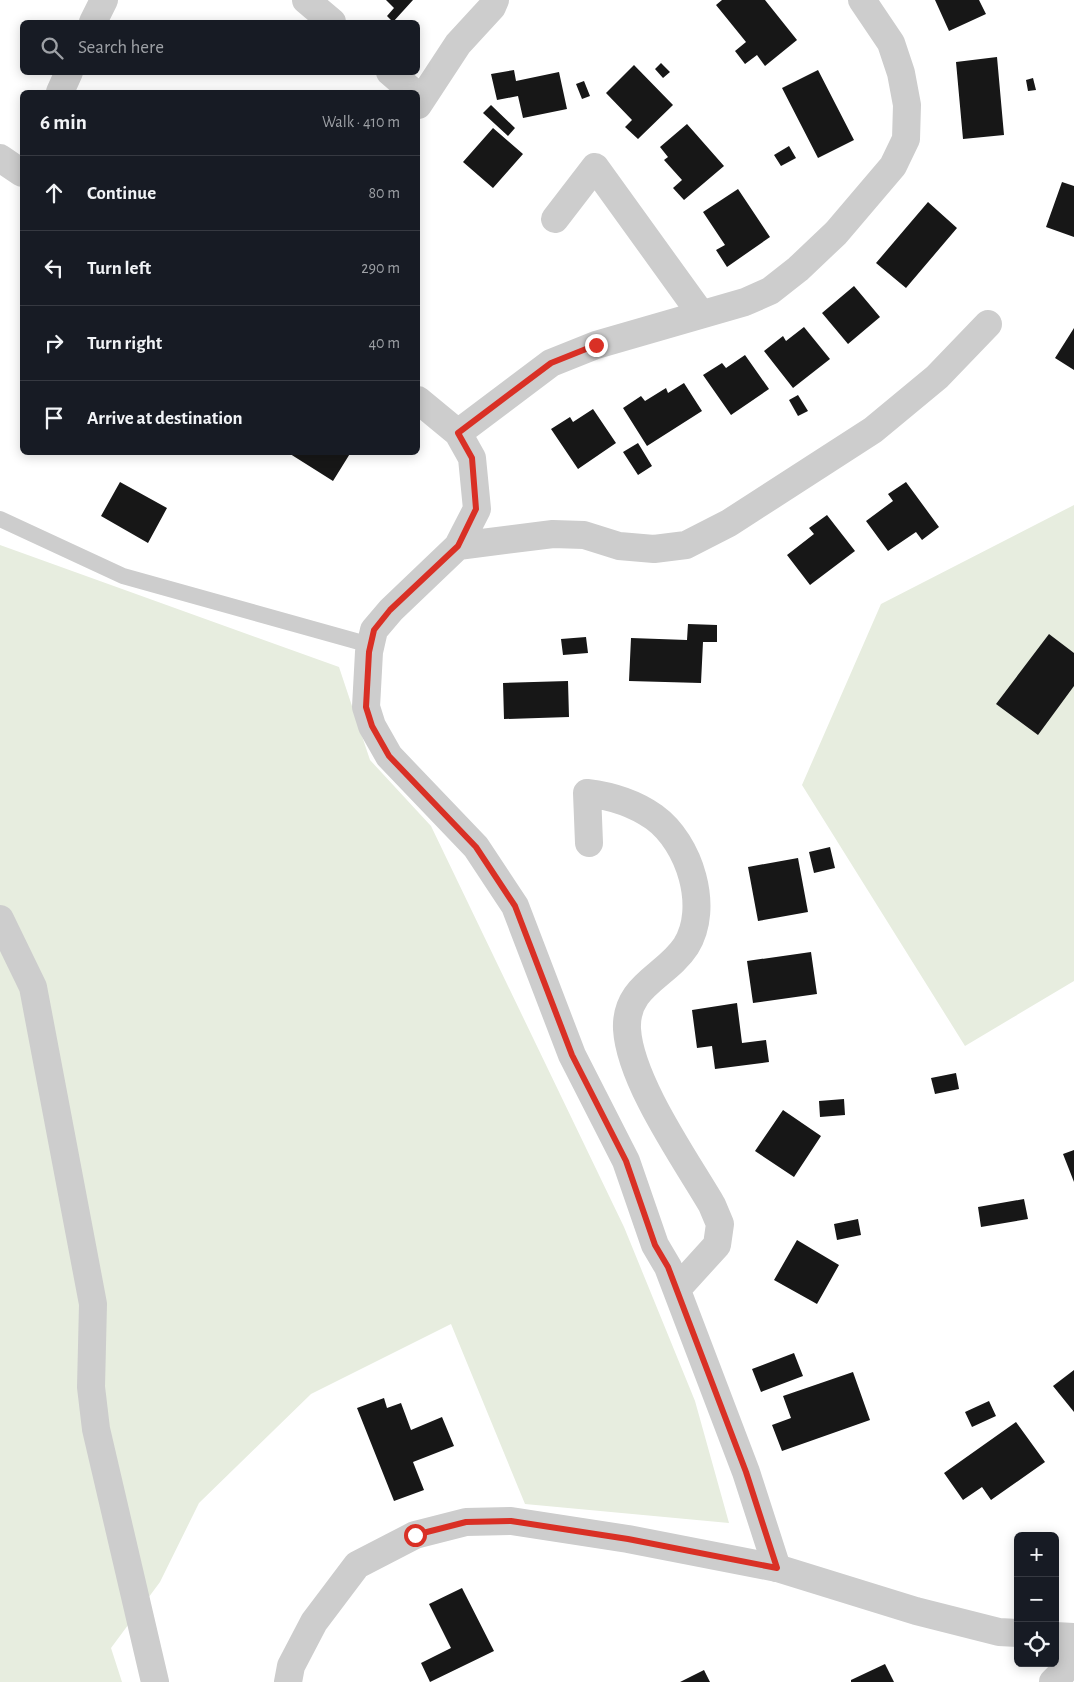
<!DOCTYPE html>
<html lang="en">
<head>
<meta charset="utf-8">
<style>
  body { margin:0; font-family:"Alegreya Sans",sans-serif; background:#20242c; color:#f1f3f6 }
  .controls { position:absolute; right:15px; bottom:15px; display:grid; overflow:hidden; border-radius:8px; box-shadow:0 2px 12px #0003 }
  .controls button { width:45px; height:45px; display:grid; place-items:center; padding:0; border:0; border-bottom:1px solid #363941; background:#171b24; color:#f1f3f6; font:25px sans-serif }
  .stop { position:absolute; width:15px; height:15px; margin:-11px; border:4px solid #d93025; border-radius:50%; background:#fff }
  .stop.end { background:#d93025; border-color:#fff; box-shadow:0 1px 5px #0008 }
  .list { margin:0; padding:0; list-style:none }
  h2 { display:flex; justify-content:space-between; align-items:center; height:65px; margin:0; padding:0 20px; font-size:21px }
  h2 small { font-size:16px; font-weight:400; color:#9ea1a6 }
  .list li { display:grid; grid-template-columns:32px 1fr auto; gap:15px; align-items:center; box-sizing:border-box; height:75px; padding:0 20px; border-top:1px solid #363941 }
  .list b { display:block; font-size:19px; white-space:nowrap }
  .list em { font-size:16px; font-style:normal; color:#9ea1a6 }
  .icon { flex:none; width:28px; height:28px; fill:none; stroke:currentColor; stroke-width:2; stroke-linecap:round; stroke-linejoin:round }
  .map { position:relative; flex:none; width:1074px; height:1682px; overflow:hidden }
  .search { position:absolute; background:#171b24; box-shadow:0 2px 12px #0003; left:20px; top:20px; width:400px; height:55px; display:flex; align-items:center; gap:12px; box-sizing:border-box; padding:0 18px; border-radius:8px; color:#9ea1a6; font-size:19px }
  .panel { position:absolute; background:#171b24; box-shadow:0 2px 12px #0003; left:20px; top:90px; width:400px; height:365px; border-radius:8px }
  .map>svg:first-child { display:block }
</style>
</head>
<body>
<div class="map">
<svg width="1074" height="1682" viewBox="0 0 1074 1682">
  <rect width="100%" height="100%" fill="#fff"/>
  <path fill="#e7eddf" d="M 1074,505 L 1074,981 L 965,1046 L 802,785 L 881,604 Z
    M 0,545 L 339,667 L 370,760 L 431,826 L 624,1227 L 695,1401 L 729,1523 L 525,1504 L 451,1324 L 311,1394 L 199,1503 L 160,1582 L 111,1648 L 122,1682 L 0,1682 Z"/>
  <path fill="#171717" d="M 386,0 L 413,0 L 393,22 L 387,16 L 394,8 Z
    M 722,0 L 765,0 L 797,40 L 765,66 L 757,55 L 745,64 L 735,51 L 746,42 L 716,5 Z
    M 935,0 L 979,0 L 986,14 L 949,31 Z
    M 997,57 L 1004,135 L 963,139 L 956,62 Z
    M 661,63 L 670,72 L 663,78 L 655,69 Z
    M 634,65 L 673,105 L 638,139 L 625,127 L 632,120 L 606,93 Z
    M 514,70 L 516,81 L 559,72 L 567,109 L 523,118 L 518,96 L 497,100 L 491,74 Z
    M 818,70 L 854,140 L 818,158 L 782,88 Z
    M 1033,78 L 1036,90 L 1028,91 L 1026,80 Z
    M 584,81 L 590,96 L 582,99 L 576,84 Z
    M 491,105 L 515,128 L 508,136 L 483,113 Z
    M 687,124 L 724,166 L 684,200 L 673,188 L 682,180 L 664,160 L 668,157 L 660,147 Z
    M 493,128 L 523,154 L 493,188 L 463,162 Z
    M 789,146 L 796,158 L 781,166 L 774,155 Z
    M 1062,182 L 1074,186 L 1074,237 L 1046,227 Z
    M 738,189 L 770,237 L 727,267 L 716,250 L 725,245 L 703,212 Z
    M 928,202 L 957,228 L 906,288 L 876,263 Z
    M 854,286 L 880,317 L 848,344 L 822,313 Z
    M 804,327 L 830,359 L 793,388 L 764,351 L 783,336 L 786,341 Z
    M 1074,328 L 1074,370 L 1055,358 Z
    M 745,355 L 769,389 L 731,415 L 703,375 L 722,363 L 726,368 Z
    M 684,383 L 702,411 L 647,446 L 623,408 L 641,396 L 645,401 L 666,388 L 668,393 Z
    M 798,395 L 808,411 L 798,416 L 789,400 Z
    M 593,409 L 616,443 L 578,469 L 551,429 L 570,417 L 573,422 Z
    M 638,443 L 652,466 L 638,475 L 623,452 Z
    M 287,452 L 351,452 L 333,481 Z
    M 120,482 L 167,508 L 148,543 L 101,516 Z
    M 906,482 L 939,527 L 922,540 L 916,532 L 888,551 L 866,521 L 893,501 L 888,494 Z
    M 827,515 L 855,551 L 810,585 L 787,555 L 814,534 L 809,528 Z
    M 688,624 L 717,625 L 717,642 L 703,642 L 701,683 L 629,681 L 631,638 L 687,640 Z
    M 1049,634 L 1074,653 L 1074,686 L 1038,735 L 996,704 Z
    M 586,637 L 588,653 L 563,655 L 561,639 Z
    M 568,681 L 569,717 L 504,719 L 503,683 Z
    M 830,847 L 835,868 L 814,873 L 809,852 Z
    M 798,858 L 808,912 L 758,921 L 748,867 Z
    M 811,952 L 817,994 L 753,1003 L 747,961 Z
    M 737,1003 L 742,1043 L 766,1040 L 769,1062 L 715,1069 L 712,1046 L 697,1048 L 692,1010 Z
    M 956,1073 L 959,1089 L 935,1094 L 931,1078 Z
    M 844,1099 L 845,1115 L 820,1117 L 819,1101 Z
    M 783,1110 L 821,1136 L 794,1177 L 755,1151 Z
    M 1074,1150 L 1074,1182 L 1063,1154 Z
    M 1024,1199 L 1028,1219 L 981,1227 L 978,1207 Z
    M 858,1219 L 861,1235 L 837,1240 L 834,1224 Z
    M 797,1240 L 839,1265 L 817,1304 L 774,1280 Z
    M 794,1353 L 803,1376 L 761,1392 L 752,1369 Z
    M 1074,1370 L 1074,1412 L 1053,1386 Z
    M 853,1372 L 870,1420 L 782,1451 L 772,1425 L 791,1418 L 783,1396 Z
    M 384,1398 L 387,1408 L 401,1403 L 411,1430 L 442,1417 L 454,1446 L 413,1462 L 424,1490 L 394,1501 L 357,1408 Z
    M 989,1401 L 996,1416 L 972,1427 L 965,1412 Z
    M 1016,1422 L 1045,1462 L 991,1500 L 982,1487 L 963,1500 L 944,1473 Z
    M 462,1588 L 494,1651 L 430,1682 L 421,1663 L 451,1648 L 429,1604 Z
    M 885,1664 L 894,1682 L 851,1682 L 851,1680 Z
    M 704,1670 L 710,1682 L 680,1682 Z"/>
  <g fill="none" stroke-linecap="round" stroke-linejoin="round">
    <path stroke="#cdcdcd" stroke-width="16" d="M 0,519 L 123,576 L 370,645"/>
    <path stroke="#cdcdcd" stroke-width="28" d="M 306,0 L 332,22
      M 93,22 L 104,0
      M 390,72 L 413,92
      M 60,92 L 69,72
      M 418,105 L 458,44 L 492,7 L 495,0
      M 0,158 L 22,173
      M 555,219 L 595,167 L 701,314
      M 418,400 L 458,433 L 472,458 L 477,509 L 458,546 L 553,534 L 584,535 L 619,546 L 654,549 L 686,545 L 729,523 L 873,430 L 937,377 L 988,324
      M 458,433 L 551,363 L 596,345 L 745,302 L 770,291 L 798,269 L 836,233 L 893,166 L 906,139 L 907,105 L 901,73 L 891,43 L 862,0
      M 458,546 L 391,610 L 374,630 L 369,652 L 366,707 L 372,726 L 389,756 L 476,847 L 515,906 L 572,1055 L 626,1161 L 655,1245 L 668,1267 L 746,1472 L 777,1568
      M 589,843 L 587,793 C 612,796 634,803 654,817 C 690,843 710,908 686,946 C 666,977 625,985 627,1029 C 630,1081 685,1159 712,1205 L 720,1224 L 717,1245 L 677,1289
      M 0,919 L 33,987 L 93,1304 L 91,1387 L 96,1429 L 155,1682
      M 1053,1682 L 1062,1673 L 1074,1641"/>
    <path stroke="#cdcdcd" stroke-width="28" d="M 1055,1636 L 1074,1637
      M 288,1682 L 291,1666 L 314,1622 L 357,1565 L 415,1535 L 466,1522 L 511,1521 L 628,1539 L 777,1568 L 916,1611 L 999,1632 L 1018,1633"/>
  </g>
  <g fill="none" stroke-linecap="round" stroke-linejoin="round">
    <path stroke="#d93025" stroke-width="6" d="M 415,1535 L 466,1522 L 511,1521 L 628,1539 L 777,1568 L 746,1472 L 668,1267 L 655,1245 L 626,1161 L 572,1055 L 515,906 L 476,847 L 389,756 L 372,726 L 366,707 L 369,652 L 374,630 L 390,610 L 458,546 L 476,509 L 472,458 L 458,433 L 551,363 L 596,345"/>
  </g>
</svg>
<div class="controls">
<button>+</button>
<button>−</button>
<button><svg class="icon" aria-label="locate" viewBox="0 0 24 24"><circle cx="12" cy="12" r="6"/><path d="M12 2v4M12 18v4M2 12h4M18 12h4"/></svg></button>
</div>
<div class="stop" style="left:415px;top:1535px"></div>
<div class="stop end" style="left:596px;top:345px"></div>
<div class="search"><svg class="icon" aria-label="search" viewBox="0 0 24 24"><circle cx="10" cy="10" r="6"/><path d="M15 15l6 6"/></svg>Search here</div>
<section class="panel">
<h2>6 min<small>Walk · 410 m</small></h2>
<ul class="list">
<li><svg class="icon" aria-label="ahead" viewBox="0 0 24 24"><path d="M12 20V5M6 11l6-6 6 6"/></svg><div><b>Continue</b></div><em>80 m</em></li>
<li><svg class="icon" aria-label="left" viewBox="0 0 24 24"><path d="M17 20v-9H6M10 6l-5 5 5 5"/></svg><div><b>Turn left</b></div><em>290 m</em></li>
<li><svg class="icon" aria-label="right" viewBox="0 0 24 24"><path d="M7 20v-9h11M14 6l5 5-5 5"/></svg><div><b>Turn right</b></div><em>40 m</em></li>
<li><svg class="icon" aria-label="arrive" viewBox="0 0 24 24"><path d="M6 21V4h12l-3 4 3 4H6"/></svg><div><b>Arrive at destination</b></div></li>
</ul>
</section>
</div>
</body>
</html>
